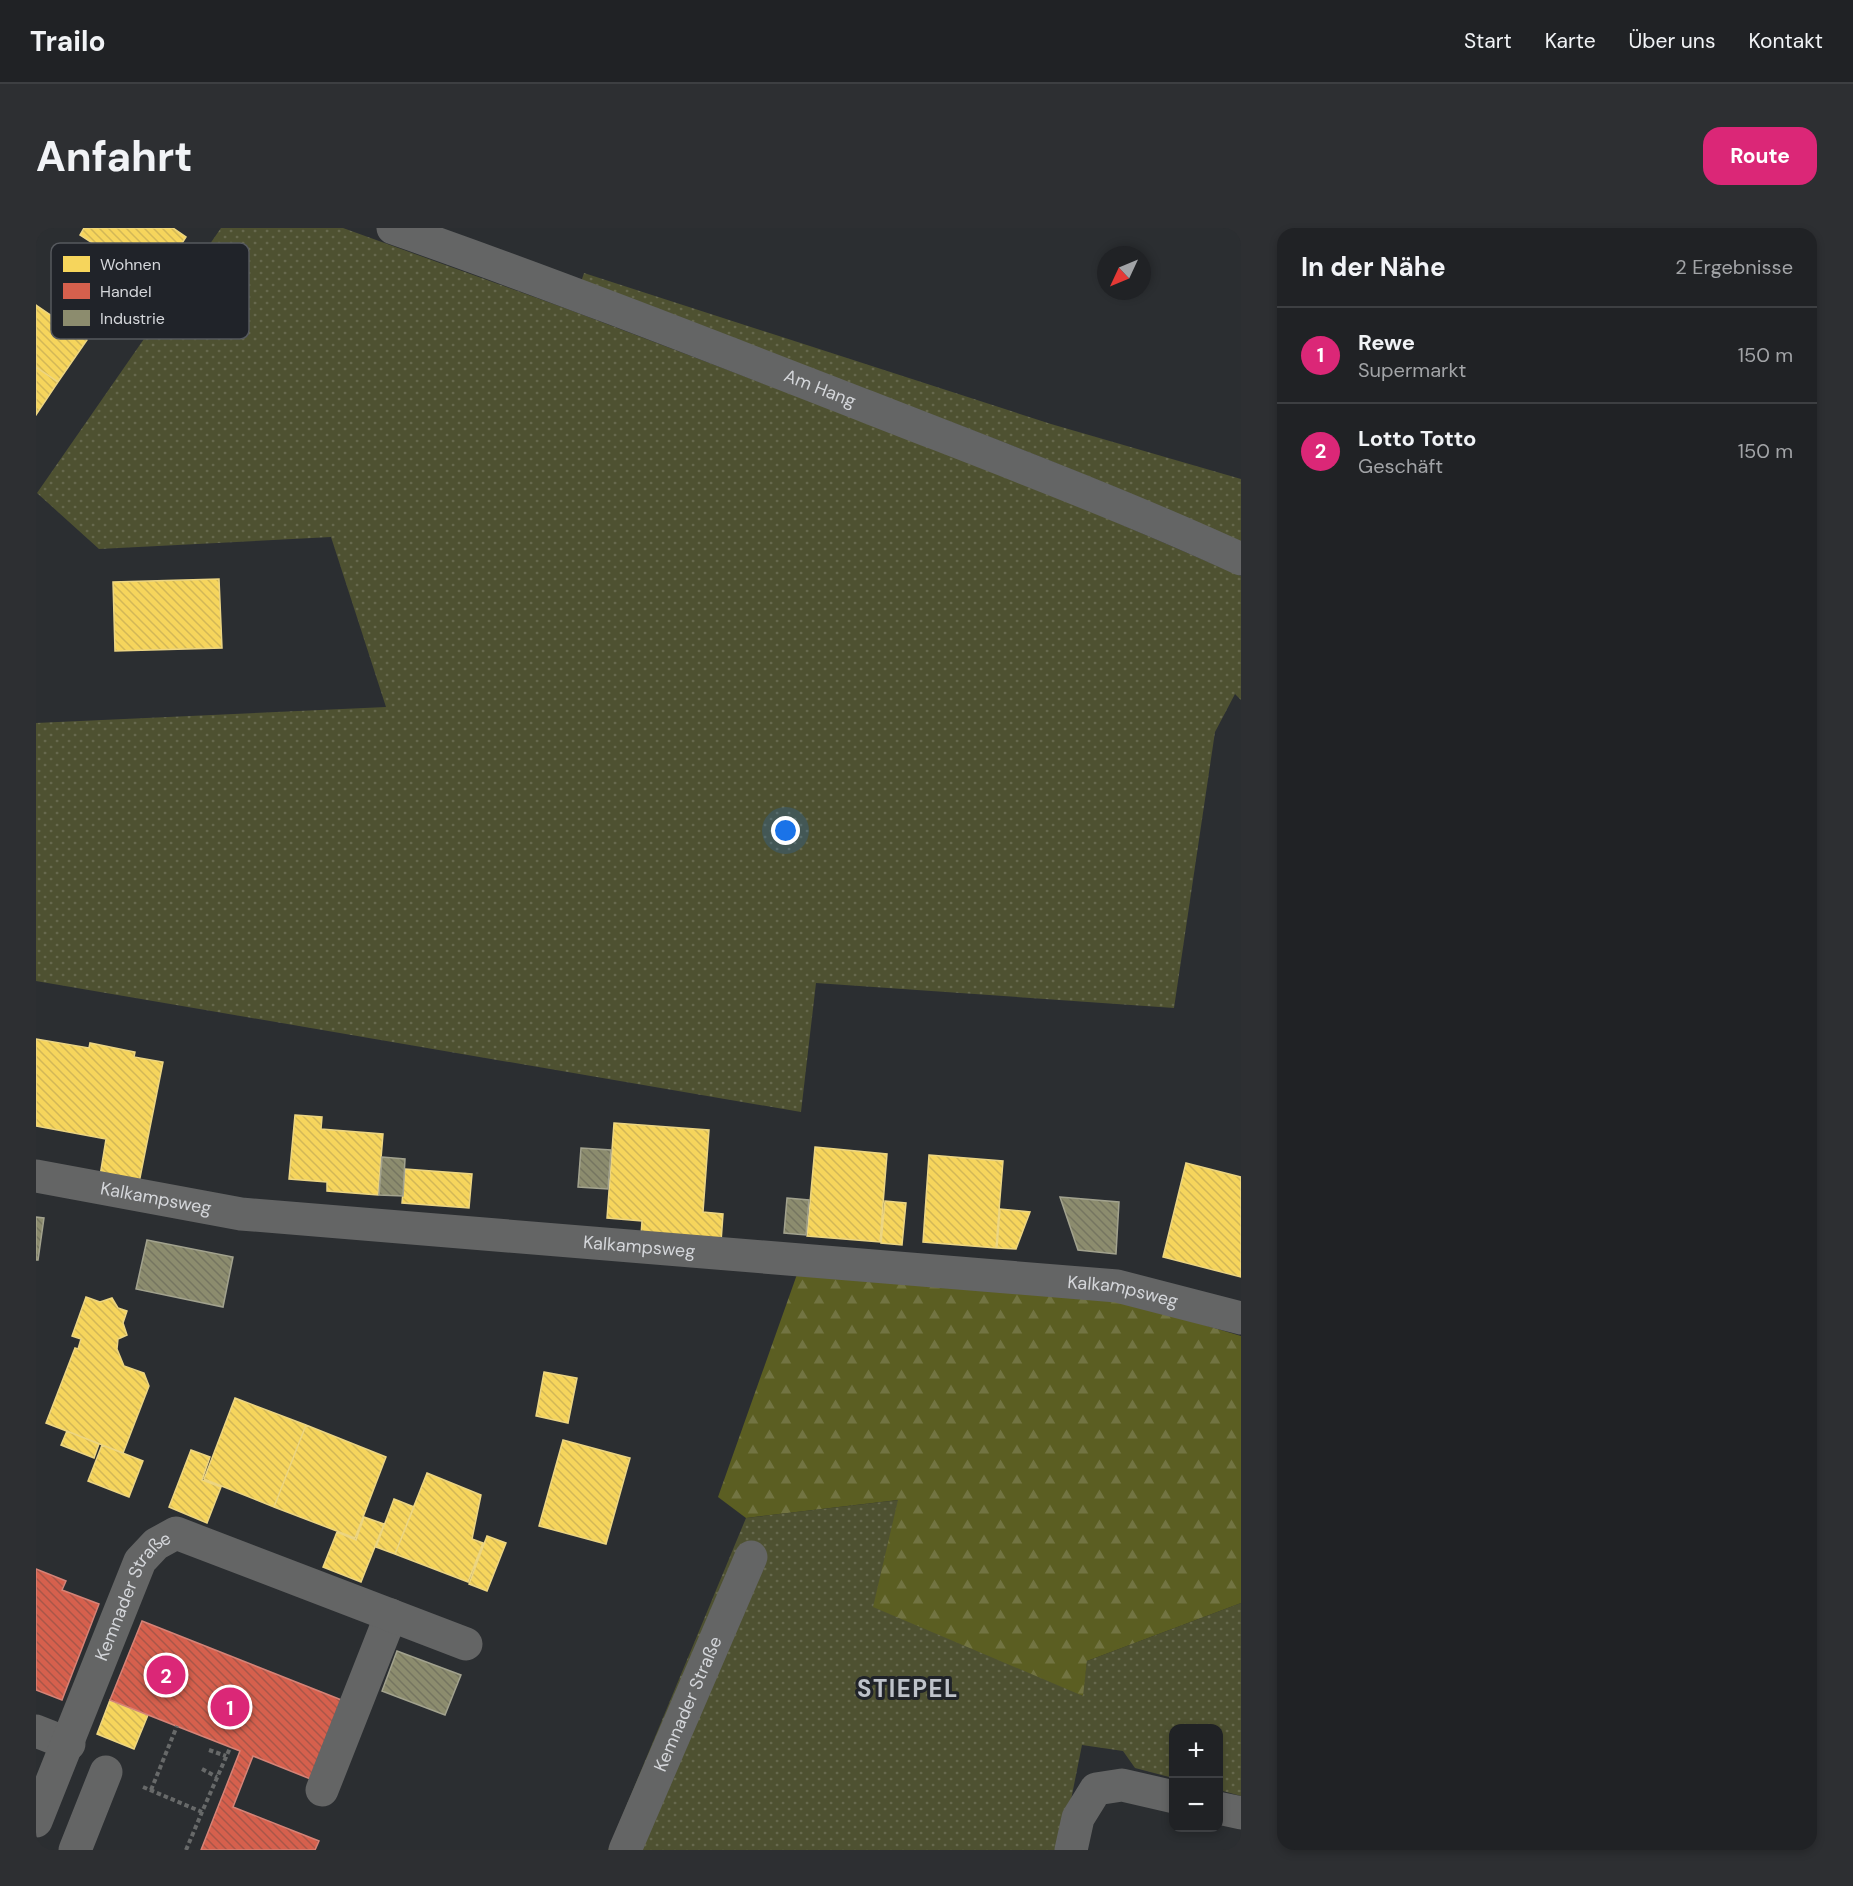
<!DOCTYPE html>
<html lang="de">
<head>
<meta charset="utf-8">
<style>
  body { margin:0; font-family:"DM Sans",sans-serif; background:#2d2f32; color:#f1f3f6 }
  .controls { position:absolute; right:18px; bottom:18px; display:grid; overflow:hidden; border-radius:12px; box-shadow:0 3px 9px #0003 }
  .controls button { width:54px; height:54px; display:grid; place-items:center; padding:0; border:0; border-bottom:2px solid #3d3f42; background:#202225; color:#f1f3f6; font:30px sans-serif }
  .compass { position:absolute; left:1061px; top:18px; width:54px; height:54px; border-radius:50%; background:#202225; box-shadow:0 3px 9px #0003; rotate:226deg }
  .you { position:absolute; left:750px; top:603px; width:21px; height:21px; margin:-15px; border:4px solid #fff; border-radius:50%; background:#1a73e8; box-shadow:0 0 0 9px #1a73e833 }
  .badge { display:grid; place-items:center; width:39px; height:39px; border-radius:50%; background:#db2777; color:#fff; font-size:20px; font-weight:700 }
  .pin { position:absolute; translate:-50% -50%; border:3px solid #fff; box-shadow:0 2px 6px #0006 }
  .list { margin:0; padding:0; list-style:none }
  h2 { display:flex; justify-content:space-between; align-items:center; height:78px; margin:0; padding:0 24px; font-size:26px }
  h2 small { font-size:20px; font-weight:400; color:#a2a4a7 }
  .list li { display:grid; grid-template-columns:39px 1fr auto; gap:18px; align-items:center; box-sizing:border-box; height:96px; padding:0 24px; border-top:2px solid #3d3f42 }
  .list b { display:block; font-size:22px; white-space:nowrap }
  .list p { margin:0; font-size:20px; white-space:nowrap; color:#a2a4a7 }
  .list em { font-size:20px; font-style:normal; color:#a2a4a7 }
  .map { position:relative; flex:none; width:1205px; height:1622px; overflow:hidden; border-radius:18px }
  header { display:flex; align-items:center; gap:36px; box-sizing:border-box; height:84px; padding:0 30px; background:#202225; border-bottom:2px solid #3d3f42 }
  header strong { font-size:28px }
  nav { display:flex; gap:33px; margin-inline-start:auto; font-size:21px }
  .intro { display:flex; align-items:center; justify-content:space-between; box-sizing:border-box; height:144px; padding:0 36px }
  h1 { margin:0; font-size:42px }
  .button { padding:15px 27px; border-radius:18px; background:#db2777; color:#fff; font-size:21px; font-weight:700 }
  main { display:flex; gap:36px; padding:0 36px }
  aside { flex:1; background:#202225; border-radius:18px; box-shadow:0 3px 9px #0003 }
  .map>svg:first-child { display:block }
</style>
</head>
<body>
<header>
<strong>Trailo</strong>
<nav><a>Start</a><a>Karte</a><a>Über uns</a><a>Kontakt</a></nav>
</header>
<div class="intro"><h1>Anfahrt</h1><a class="button">Route</a></div>
<main>
<div class="map">
<svg width="1205" height="1622" viewBox="0 0 1205 1622">
  <defs>
    <pattern id="green-dots" width="8" height="8" patternUnits="userSpaceOnUse" patternTransform="scale(1.5)"><rect width="8" height="8" fill="#4e5131"/><path d="M2 2h.1M6 6h.1" fill="none" stroke="#67694e" stroke-width="1.8" stroke-linecap="round"/></pattern>
    <pattern id="forest-firs" width="22" height="20" patternUnits="userSpaceOnUse" patternTransform="scale(1.5)"><rect width="22" height="20" fill="#5b5e22"/><path d="M5 1l3.5 6h-7zM16 11l3.5 6h-7z" fill="#727442"/></pattern>
    <pattern id="homes-back-hatch" width="6" height="6" patternUnits="userSpaceOnUse" patternTransform="scale(1.5)"><rect width="6" height="6" fill="#f6d55c"/><path d="M-1 5l2 2M0 0l6 6M5-1l2 2" fill="none" stroke="#d2b757"/></pattern>
    <pattern id="shops-back-hatch" width="6" height="6" patternUnits="userSpaceOnUse" patternTransform="scale(1.5)"><rect width="6" height="6" fill="#d6604d"/><path d="M-1 5l2 2M0 0l6 6M5-1l2 2" fill="none" stroke="#a95649"/></pattern>
    <pattern id="industry-back-hatch" width="6" height="6" patternUnits="userSpaceOnUse" patternTransform="scale(1.5)"><rect width="6" height="6" fill="#8c8c6e"/><path d="M-1 5l2 2M0 0l6 6M5-1l2 2" fill="none" stroke="#757560"/></pattern>
  </defs>
  <rect width="100%" height="100%" fill="#2b2e31"/>
  <path fill="url(#green-dots)" d="M 185,0 L 307,0 L 534,82 L 987,254 L 1205,348 L 1205,472 L 1199,466 L 1179,504 L 1138,780 L 780,755 L 765,884 L 0,753 L 0,495 L 350,479 L 295,309 L 63,321 L 1,265 Z
    M 548,45 L 1015,196 L 1205,251 L 1205,314 C 989,216 766,138 543,60 Z
    M 863,1272 L 1046,1468 L 1051,1433 L 1205,1375 L 1205,1568 L 1183,1562 L 1182,1500 L 1138,1500 L 1137,1550 L 1099,1540 L 1087,1523 L 1046,1517 L 1025,1622 L 572,1622 L 710,1290 Z"/>
  <path fill="url(#forest-firs)" d="M 770,1021 L 1095,1075 L 1205,1108 L 1205,1375 L 1051,1433 L 1047,1468 L 837,1379 L 862,1272 L 710,1290 L 682,1269 Z"/>
  <path fill="url(#homes-back-hatch)" stroke="#ecd582" stroke-width="1.5" d="M 48,0 L 137,0 L 150,9 L 104,81 L 76,62 L 92,38 L 44,7 Z
    M 0,77 L 51,112 L 22,154 L 0,139 Z
    M 0,139 L 22,154 L 0,187 Z
    M 183,351 L 186,420 L 79,423 L 77,354 Z
    M 0,811 L 53,820 L 54,815 L 99,824 L 98,829 L 127,834 L 103,955 L 64,948 L 70,911 L 0,898 Z
    M 259,887 L 286,889 L 285,901 L 347,906 L 342,967 L 291,963 L 291,954 L 253,951 Z
    M 578,895 L 673,902 L 667,984 L 687,986 L 685,1014 L 605,1008 L 606,993 L 571,990 Z
    M 779,919 L 851,926 L 844,1014 L 771,1008 Z
    M 893,927 L 967,933 L 960,1020 L 887,1014 Z
    M 1150,935 L 1205,949 L 1205,1049 L 1127,1029 Z
    M 369,941 L 436,946 L 433,980 L 366,975 Z
    M 849,973 L 870,975 L 866,1017 L 845,1015 Z
    M 964,981 L 994,984 L 980,1021 L 961,1020 Z
    M 50,1069 L 64,1074 L 76,1070 L 82,1080 L 91,1083 L 87,1095 L 91,1107 L 82,1111 L 81,1121 L 88,1138 L 108,1145 L 113,1158 L 87,1225 L 10,1195 L 39,1120 L 42,1121 L 45,1111 L 36,1108 Z
    M 508,1144 L 541,1150 L 532,1195 L 500,1188 Z
    M 199,1170 L 270,1197 L 238,1279 L 168,1251 Z
    M 270,1197 L 350,1229 L 319,1310 L 238,1279 Z
    M 31,1203 L 63,1216 L 58,1230 L 25,1217 Z
    M 527,1212 L 594,1230 L 570,1316 L 503,1298 Z
    M 66,1217 L 107,1233 L 93,1269 L 52,1253 Z
    M 155,1222 L 174,1229 L 166,1252 L 185,1259 L 171,1295 L 133,1279 Z
    M 391,1245 L 445,1267 L 436,1311 L 447,1315 L 432,1354 L 359,1326 Z
    M 358,1271 L 378,1279 L 359,1326 L 340,1319 Z
    M 328,1289 L 348,1296 L 325,1354 L 287,1339 L 301,1304 L 320,1312 Z
    M 451,1308 L 470,1315 L 451,1363 L 433,1356 Z
    M 74,1472 L 112,1487 L 98,1521 L 61,1506 Z"/>
  <path fill="url(#shops-back-hatch)" stroke="#d58377" stroke-width="1.5" d="M 0,1341 L 30,1353 L 26,1362 L 63,1376 L 26,1472 L 0,1462 Z
    M 106,1393 L 308,1473 L 277,1552 L 217,1528 L 197,1579 L 283,1613 L 279,1622 L 165,1622 L 204,1523 L 74,1472 Z"/>
  <path fill="url(#industry-back-hatch)" stroke="#a2a28e" stroke-width="1.5" d="M 545,920 L 575,922 L 572,961 L 542,959 Z
    M 346,929 L 369,931 L 367,968 L 343,967 Z
    M 1024,969 L 1083,974 L 1080,1026 L 1042,1022 Z
    M 751,970 L 773,972 L 770,1007 L 748,1005 Z
    M 0,989 L 8,990 L 2,1032 L 0,1032 Z
    M 111,1012 L 197,1029 L 187,1079 L 100,1061 Z
    M 361,1423 L 425,1447 L 409,1487 L 346,1463 Z"/>
  <g fill="none" stroke-linecap="round" stroke-linejoin="round">
    <path stroke="#676969" stroke-width="4" stroke-dasharray="4.5 3" stroke-linecap="butt" d="M 173,1522 L 190,1528
      M 166,1541 L 181,1549
      M 107,1559 L 166,1584 L 194,1520
      M 115,1562 L 141,1498
      M 150,1622 L 166,1584"/>
    <g stroke="#646565" stroke-width="33">
      <path id="s1" d="M 357,0 C 517,56 675,118 832,179 C 957,228 1083,275 1205,331"/>
      <path id="s2" d="M 0,948 L 205,986 L 1081,1058 L 1205,1090"/>
      <path d="M 0,1503 L 33,1516"/>
      <path d="M 286,1562 L 355,1387"/>
      <path d="M 1182,1580 L 1205,1585"/>
      <path id="s3" d="M 0,1593 L 104,1333 L 120,1316 L 140,1305 L 430,1416"/>
      <path d="M 39,1622 L 70,1544"/>
      <path id="s4" d="M 589,1622 L 715,1329"/>
      <path d="M 1035,1622 L 1042,1590 L 1060,1561 L 1086,1557 L 1138,1569"/>
    </g>
  </g>
  <g text-anchor="middle" stroke-width="6" stroke-linejoin="round" paint-order="stroke">
    <g font-size="18" fill="#d4d6da" stroke="#202329">
      <text dy="6" stroke="none"><textPath href="#s1" startOffset="456">Am Hang</textPath></text>
      <text dy="6" stroke="none"><textPath href="#s2" startOffset="122">Kalkampsweg</textPath></text>
      <text dy="6" stroke="none"><textPath href="#s2" startOffset="608">Kalkampsweg</textPath></text>
      <text dy="6" stroke="none"><textPath href="#s2" startOffset="1094">Kalkampsweg</textPath></text>
      <text dy="6" stroke="none"><textPath href="#s3" startOffset="246">Kemnader Straße</textPath></text>
      <text dy="6" stroke="none"><textPath href="#s4" startOffset="159">Kemnader Straße</textPath></text>
    </g>
    <g font-size="24" font-weight="bold" letter-spacing="1.5" fill="#bec2ca" stroke="#202329">
      <text x="872" y="1469">STIEPEL</text>
    </g>
  </g>
  <rect x="15" y="15" width="198" height="96" rx="9" fill="#202329" stroke="#56595e" stroke-width="1.5"/>
  <rect x="27" y="28" width="27" height="16" fill="#f6d55c"/>
  <rect x="27" y="55" width="27" height="16" fill="#d6604d"/>
  <rect x="27" y="82" width="27" height="16" fill="#8c8c6e"/>
  <g font-size="16" fill="#d4d6da">
    <text x="64" y="42">Wohnen</text>
    <text x="64" y="69">Handel</text>
    <text x="64" y="96">Industrie</text>
  </g>
</svg>
<div class="controls">
<button>+</button>
<button>−</button>
</div>
<svg class="compass" viewBox="-18 -18 36 36"><path d="M0-13l5 13h-10z" fill="#e53935"/><path d="M0 13l5-13h-10z" fill="#a2a4a7"/></svg>
<div class="you"></div>
<div class="pin badge" style="left:194px;top:1479px">1</div>
<div class="pin badge" style="left:130px;top:1447px">2</div>
</div>
<aside>
<h2>In der Nähe<small>2 Ergebnisse</small></h2>
<ul class="list">
<li><span class="badge">1</span><div><b>Rewe</b><p>Supermarkt</p></div><em>150 m</em></li>
<li><span class="badge">2</span><div><b>Lotto Totto</b><p>Geschäft</p></div><em>150 m</em></li>
</ul>
</aside>
</main>
</body>
</html>
